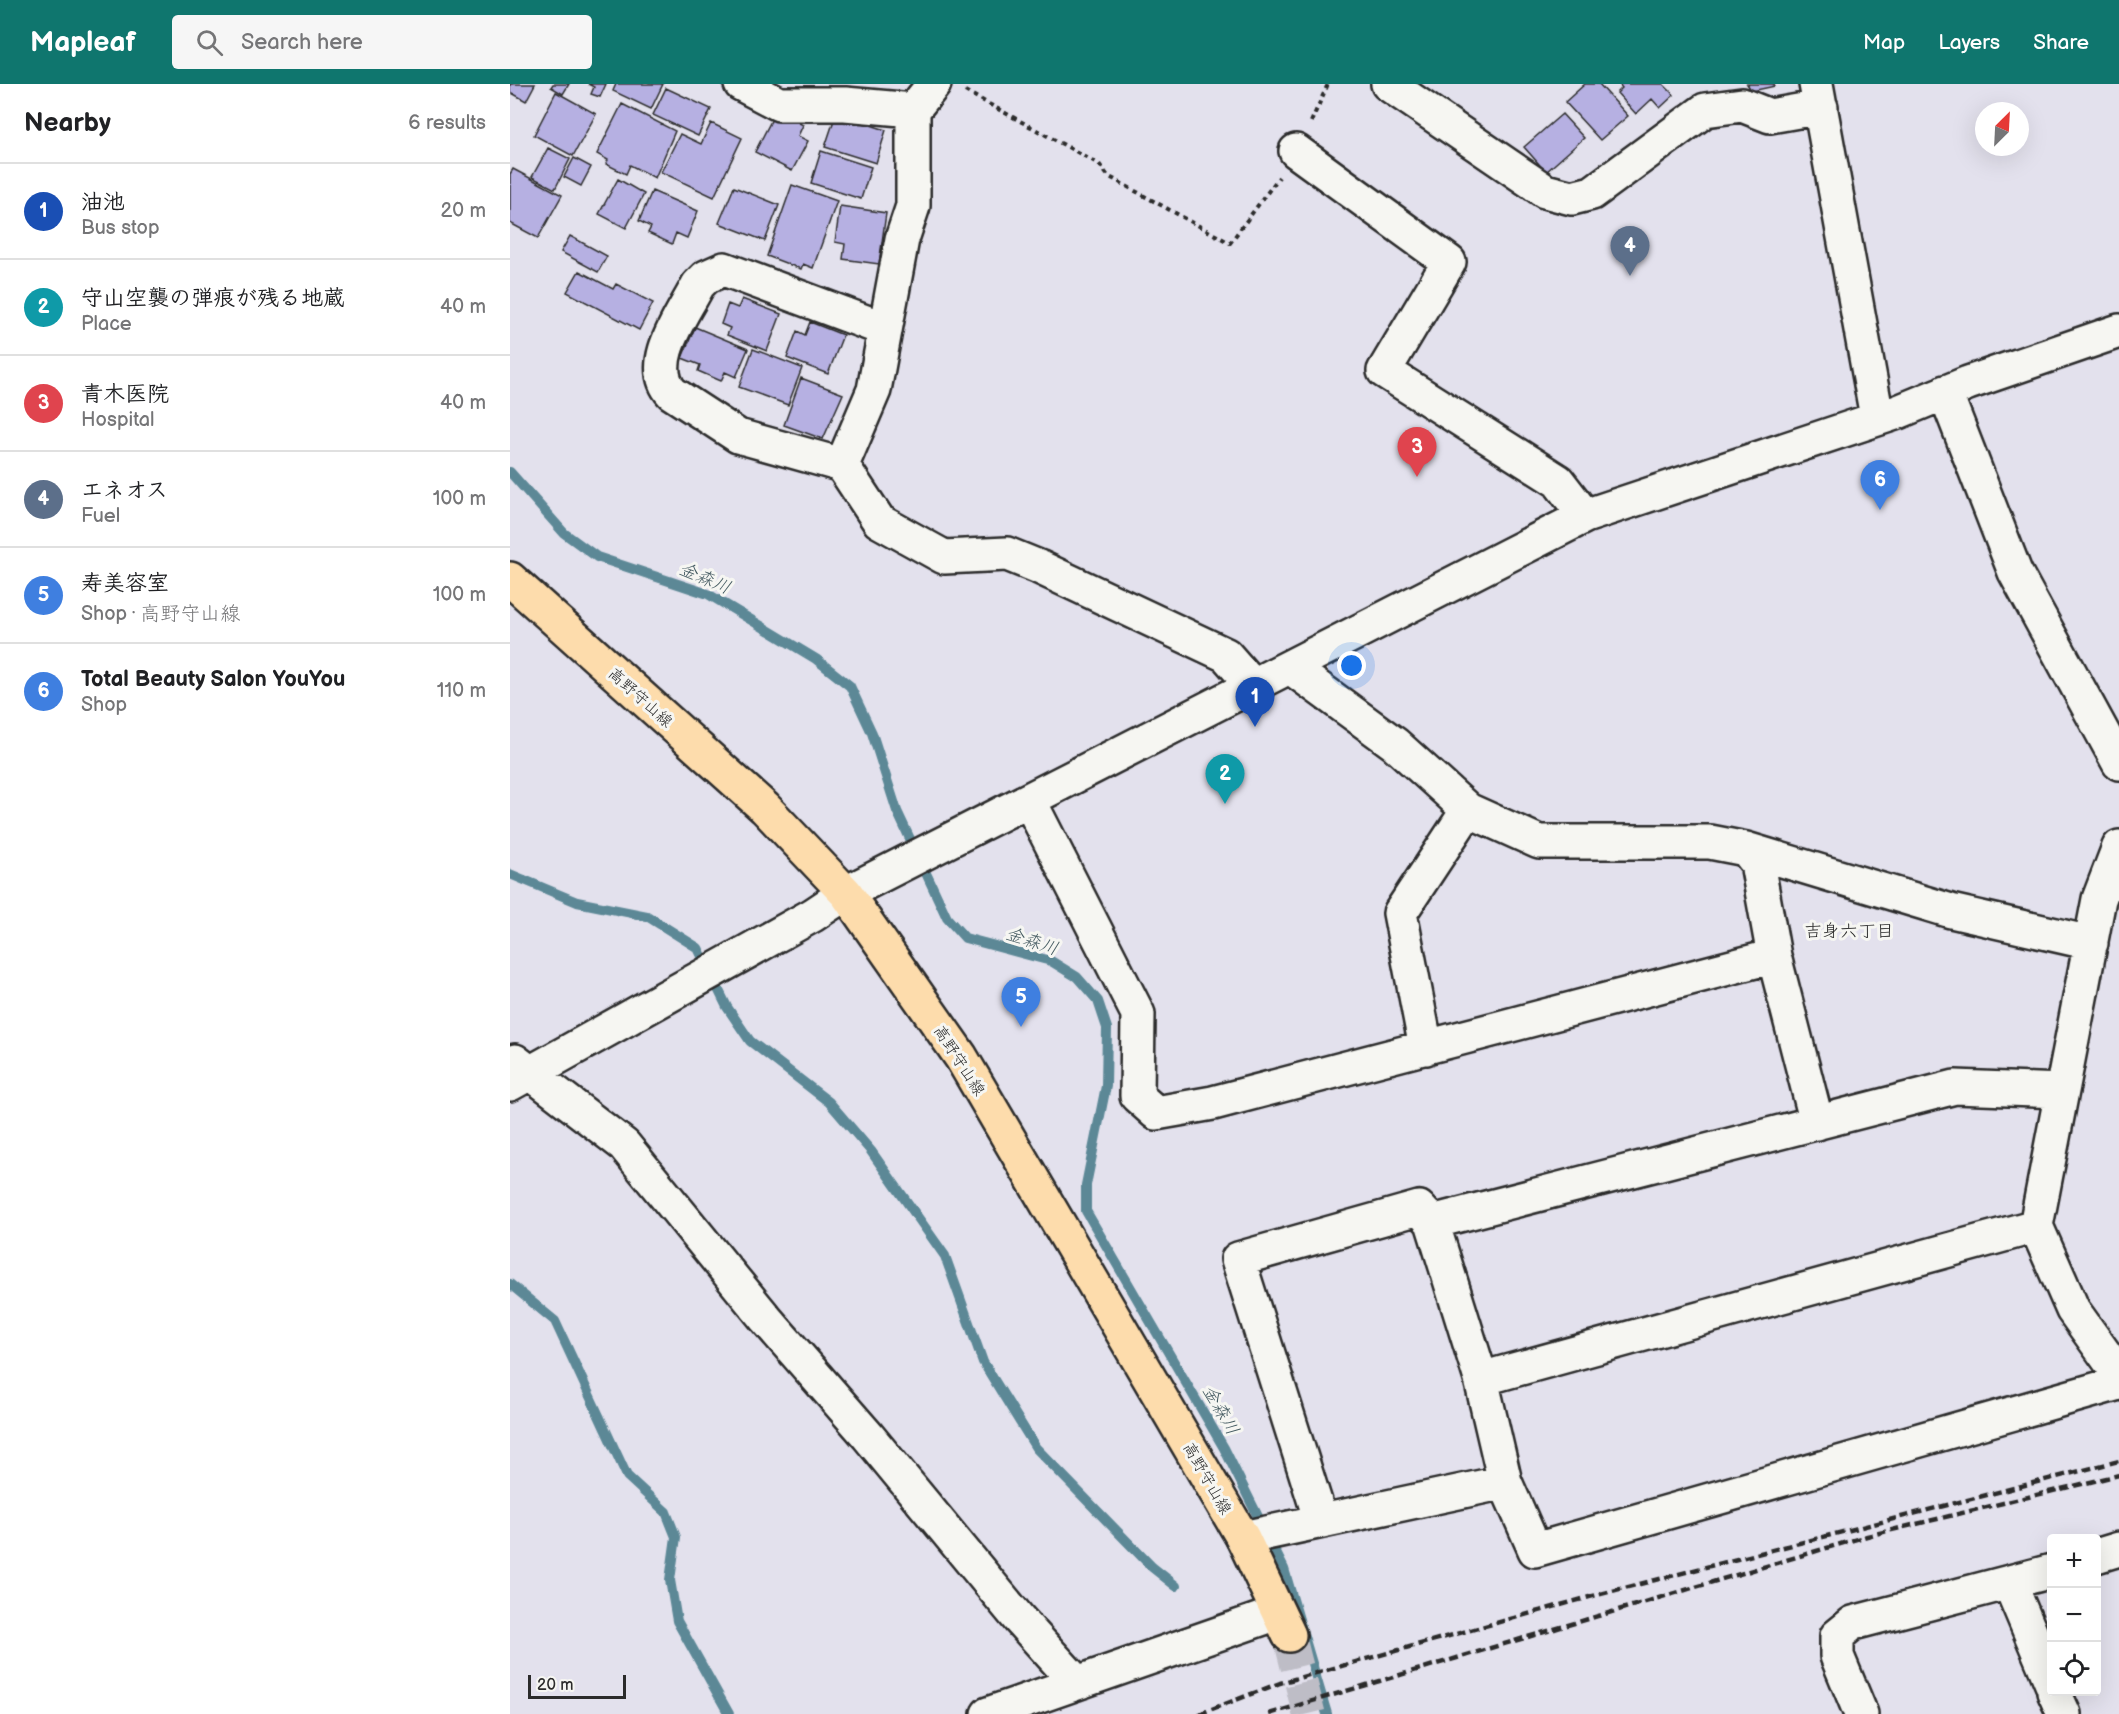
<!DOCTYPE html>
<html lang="en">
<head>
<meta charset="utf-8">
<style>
  body { margin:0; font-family:"Balsamiq Sans","Klee One",sans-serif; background:#f6f6f6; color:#202124 }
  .controls { position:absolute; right:18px; bottom:18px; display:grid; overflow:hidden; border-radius:6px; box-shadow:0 6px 24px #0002 }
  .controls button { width:54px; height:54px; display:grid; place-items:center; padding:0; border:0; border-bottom:2px solid #e0e0e0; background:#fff; color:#202124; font:30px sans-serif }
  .compass { position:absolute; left:1465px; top:18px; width:54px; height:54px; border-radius:50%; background:#fff; box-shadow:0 6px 24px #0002; rotate:24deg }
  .scale { position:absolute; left:18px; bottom:15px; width:98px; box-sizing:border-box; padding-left:6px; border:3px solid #2b2b2b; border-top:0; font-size:16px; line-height:21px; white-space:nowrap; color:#2b2b2b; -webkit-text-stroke:4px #f6f6f2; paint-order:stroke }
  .you { position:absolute; left:842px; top:582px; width:21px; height:21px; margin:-15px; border:4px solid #fff; border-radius:50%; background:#1a73e8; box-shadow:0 0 0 9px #1a73e833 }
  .badge { display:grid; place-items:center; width:39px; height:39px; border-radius:50%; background:#0f766e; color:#fff; font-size:20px; font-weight:700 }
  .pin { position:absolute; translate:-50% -50px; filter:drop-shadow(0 2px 3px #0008) }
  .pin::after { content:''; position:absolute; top:32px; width:21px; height:18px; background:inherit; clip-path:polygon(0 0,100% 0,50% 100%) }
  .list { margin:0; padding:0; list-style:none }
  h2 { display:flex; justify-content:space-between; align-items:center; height:78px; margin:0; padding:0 24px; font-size:26px }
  h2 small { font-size:20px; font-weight:400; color:#757577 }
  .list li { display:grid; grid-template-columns:39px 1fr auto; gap:18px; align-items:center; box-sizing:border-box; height:96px; padding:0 24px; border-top:2px solid #e0e0e0 }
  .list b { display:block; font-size:22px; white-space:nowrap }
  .list p { margin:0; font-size:20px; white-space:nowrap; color:#757577 }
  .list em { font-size:20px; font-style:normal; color:#757577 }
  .icon { flex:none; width:33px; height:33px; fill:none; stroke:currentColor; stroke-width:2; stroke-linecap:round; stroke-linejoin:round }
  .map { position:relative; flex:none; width:1609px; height:1630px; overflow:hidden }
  header { display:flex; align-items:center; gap:36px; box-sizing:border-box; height:84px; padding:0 30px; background:#0f766e; color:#fff }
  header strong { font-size:28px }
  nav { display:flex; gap:33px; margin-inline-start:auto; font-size:21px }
  .search { width:420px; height:54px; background:#f6f6f6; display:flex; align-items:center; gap:15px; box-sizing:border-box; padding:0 21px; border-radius:6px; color:#757577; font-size:22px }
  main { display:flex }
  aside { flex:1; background:#fff }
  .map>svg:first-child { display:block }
</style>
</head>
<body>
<header>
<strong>Mapleaf</strong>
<div class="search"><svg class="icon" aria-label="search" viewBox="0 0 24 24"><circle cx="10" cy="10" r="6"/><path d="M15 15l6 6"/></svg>Search here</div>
<nav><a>Map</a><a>Layers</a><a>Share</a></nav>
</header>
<main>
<aside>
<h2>Nearby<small>6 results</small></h2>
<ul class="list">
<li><span class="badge" style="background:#1a4fb4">1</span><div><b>油池</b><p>Bus stop</p></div><em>20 m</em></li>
<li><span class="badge" style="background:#0f9aa8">2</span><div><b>守山空襲の弾痕が残る地蔵</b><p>Place</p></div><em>40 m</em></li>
<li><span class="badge" style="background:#e0444e">3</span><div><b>青木医院</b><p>Hospital</p></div><em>40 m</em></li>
<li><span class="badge" style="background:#5c6f8a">4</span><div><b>エネオス</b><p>Fuel</p></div><em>100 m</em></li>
<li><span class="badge" style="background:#3f7fe0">5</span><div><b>寿美容室</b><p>Shop · 高野守山線</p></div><em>100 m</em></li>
<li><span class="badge" style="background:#3f7fe0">6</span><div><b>Total Beauty Salon YouYou</b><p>Shop</p></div><em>110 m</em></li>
</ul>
</aside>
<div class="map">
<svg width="1609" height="1630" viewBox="0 0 1609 1630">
  <rect width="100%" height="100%" fill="#e3e1ed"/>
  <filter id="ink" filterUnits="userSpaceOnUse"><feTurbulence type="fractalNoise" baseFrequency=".0167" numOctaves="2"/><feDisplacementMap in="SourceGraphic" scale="12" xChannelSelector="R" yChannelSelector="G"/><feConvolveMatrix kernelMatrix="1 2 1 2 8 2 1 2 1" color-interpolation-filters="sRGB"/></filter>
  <g filter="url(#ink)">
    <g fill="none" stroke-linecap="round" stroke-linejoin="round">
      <path stroke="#5c8896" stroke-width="10" d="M 0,388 L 54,449 L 87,473 L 198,510 L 306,575 L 340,602 L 362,649 L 387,727 L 437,834 L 455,854 L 541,877 L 567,893 L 588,917 L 597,944 L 596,1002 L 576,1101 L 576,1127 L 714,1364 L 774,1485 L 817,1630
        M 0,790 L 67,818 L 137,832 L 188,864 L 217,923 L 240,957 L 319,1018 L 361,1067 L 435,1172 L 473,1278 L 526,1364 L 642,1483 L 666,1502
        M 0,1200 L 45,1237 L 117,1392 L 156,1428 L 166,1453 L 160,1496 L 167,1537 L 219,1630"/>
    </g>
    <path fill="#b6b0e2" stroke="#2b2b2b" stroke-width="1.5" d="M 0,0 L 25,0 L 16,17 L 0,8 Z
      M 43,0 L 59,0 L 53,10 L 41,3 Z
      M 78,0 L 96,0 L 90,13 L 81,10 L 84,3 Z
      M 106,0 L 153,0 L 141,25 L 103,7 Z
      M 1075,0 L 1089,0 L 1118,32 L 1090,56 L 1055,18 Z
      M 1109,0 L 1153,0 L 1164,11 L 1150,24 L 1142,15 L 1126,30 L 1107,9 L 1112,4 Z
      M 1237,0 L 1264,0 L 1265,2 L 1242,7 Z
      M 156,4 L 201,25 L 188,52 L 143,31 Z
      M 46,8 L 86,30 L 63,72 L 24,51 Z
      M 112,20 L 165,47 L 145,94 L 120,81 L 116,90 L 96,80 L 98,76 L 87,70 Z
      M 266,27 L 293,41 L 288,52 L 298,57 L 282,87 L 245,68 Z
      M 326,30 L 376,46 L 366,79 L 315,63 Z
      M 1052,30 L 1074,54 L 1036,88 L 1014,63 Z
      M 201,39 L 232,54 L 204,113 L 151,88 L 170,50 L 191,60 Z
      M 38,64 L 60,75 L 45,105 L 22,93 Z
      M 311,67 L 361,83 L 351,115 L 301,99 Z
      M 64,74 L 81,83 L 71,102 L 54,93 Z
      M 3,85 L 52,111 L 28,154 L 0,139 L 0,90 Z
      M 108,95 L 134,110 L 116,144 L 89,130 Z
      M 282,101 L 327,117 L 303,184 L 293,180 L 291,185 L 257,172 Z
      M 224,103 L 269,121 L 255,157 L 209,139 Z
      M 142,107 L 188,127 L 177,154 L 166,149 L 162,160 L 138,149 L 141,143 L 129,137 Z
      M 330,122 L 376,129 L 369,180 L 333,175 L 335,160 L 325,158 Z
      M 60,152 L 97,172 L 88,188 L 51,168 Z
      M 69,187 L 103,205 L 106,200 L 143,219 L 129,246 L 57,208 Z
      M 232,215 L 271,230 L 257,267 L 217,251 L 220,244 L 211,240 L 218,220 L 228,224 Z
      M 300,238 L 333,251 L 318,290 L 277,274 L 287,247 L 295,251 Z
      M 185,243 L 238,265 L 226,293 L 215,288 L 211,297 L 188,287 L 190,281 L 172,274 Z
      M 243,265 L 292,284 L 278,321 L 229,303 Z
      M 291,294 L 333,310 L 313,355 L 274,341 Z"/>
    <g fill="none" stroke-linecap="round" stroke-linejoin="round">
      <path stroke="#bebdc6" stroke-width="33" stroke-dasharray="33 16" stroke-linecap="butt" d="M 779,1551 L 799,1630"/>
      <defs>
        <path id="minor" d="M 231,0 L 269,20 L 335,20 L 403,26
          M 424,0 L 403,26 L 403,122 L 392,155 L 364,306 L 332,381 L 369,437 L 434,473 L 497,470 L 529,483 L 716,571 L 744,603
          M 878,0 L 1035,107 L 1062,114 L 1082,109 L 1195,26 L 1232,21 L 1260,32 L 1311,23
          M 1306,0 L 1367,333
          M 786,67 L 939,178 L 874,287 L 1048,397 L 1075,432
          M 1435,308 L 1505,488 L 1609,679
          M 332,381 L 228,352 L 162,309 C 135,279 173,231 188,201 L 196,193 L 214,185 L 374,245
          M 780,583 L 885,660 L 958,726 L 1029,758 L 1200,758 L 1236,765 L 1247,779 L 1264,872 L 1307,1039
          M 519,716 L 628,930 L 627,1012 L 646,1029 L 703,1019 L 1264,872
          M 1609,763 L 1589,815 L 1526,1142 L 1563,1226 L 1609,1290
          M 1236,765 L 1441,827 L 1581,859
          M 916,964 L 890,829 L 958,726
          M 5,977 L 114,1061 L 256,1235 L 358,1352 L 509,1535 L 567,1599
          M 0,1000 L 303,831 L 336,809 L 1075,432 L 1388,328 L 1458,299 L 1609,247
          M 1552,1007 L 1445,1003 L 922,1138 L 971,1295 L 995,1398 L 1025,1466 L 1609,1299
          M 971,1295 L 1526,1142
          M 811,1437 L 728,1175 L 909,1124 L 922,1138
          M 733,1454 L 995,1398
          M 1586,1472 L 1609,1465
          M 1500,1500 L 1542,1600
          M 1544,1608 L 1554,1630
          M 478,1630 L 768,1529
          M 1351,1630 L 1327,1572 L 1327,1552 L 1343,1539 L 1542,1487"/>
        <path id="major" d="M 0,495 L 255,724 L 336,809 L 451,973 L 733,1454 L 779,1551"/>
      </defs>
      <use href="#minor" stroke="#2b2b2b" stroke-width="38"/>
      <use href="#major" stroke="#2b2b2b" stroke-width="38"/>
      <path stroke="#2b2b2b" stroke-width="4" stroke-dasharray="4.5 4.5" stroke-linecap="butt" d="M 455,7 L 589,80 L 598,92 L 720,159 L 769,93
        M 801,38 L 818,0"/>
      <use href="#minor" stroke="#f6f6f2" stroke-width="33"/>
      <use href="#major" stroke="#fddcac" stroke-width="33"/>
      <path stroke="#2b2b2b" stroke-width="4.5" stroke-dasharray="9 4.5" stroke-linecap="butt" d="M 689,1630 L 770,1599 L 1083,1512 L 1609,1377
        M 759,1630 L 1357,1452 L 1609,1391"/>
    </g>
  </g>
  <g text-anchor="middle" stroke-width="6" stroke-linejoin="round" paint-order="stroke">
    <g font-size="16" fill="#2b2b2b" stroke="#f6f6f2">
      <text transform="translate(131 613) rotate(42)" y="6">高野守山線</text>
      <text transform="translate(450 976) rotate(57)" y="6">高野守山線</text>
      <text transform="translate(698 1394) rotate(60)" y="6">高野守山線</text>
    </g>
    <g font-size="18" font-style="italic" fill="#445a61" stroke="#f6f6f2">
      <text transform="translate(195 494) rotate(23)" y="6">金森川</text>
      <text transform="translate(522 857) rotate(18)" y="6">金森川</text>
      <text transform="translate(711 1326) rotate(60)" y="6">金森川</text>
    </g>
    <g font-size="18" fill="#2b2b2b" stroke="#f6f6f2">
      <text x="1339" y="853">吉身六丁目</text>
    </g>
  </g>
</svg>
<div class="controls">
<button>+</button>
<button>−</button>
<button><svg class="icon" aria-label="locate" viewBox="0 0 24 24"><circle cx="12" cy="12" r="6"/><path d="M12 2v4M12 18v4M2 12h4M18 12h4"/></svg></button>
</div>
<svg class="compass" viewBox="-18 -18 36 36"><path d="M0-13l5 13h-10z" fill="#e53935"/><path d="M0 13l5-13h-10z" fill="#757577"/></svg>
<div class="scale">20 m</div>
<div class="you"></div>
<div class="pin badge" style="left:745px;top:643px;background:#1a4fb4">1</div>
<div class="pin badge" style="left:715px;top:720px;background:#0f9aa8">2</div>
<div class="pin badge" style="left:907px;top:393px;background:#e0444e">3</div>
<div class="pin badge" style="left:1120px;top:192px;background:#5c6f8a">4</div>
<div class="pin badge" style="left:511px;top:943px;background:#3f7fe0">5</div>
<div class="pin badge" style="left:1370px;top:426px;background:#3f7fe0">6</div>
</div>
</main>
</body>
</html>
